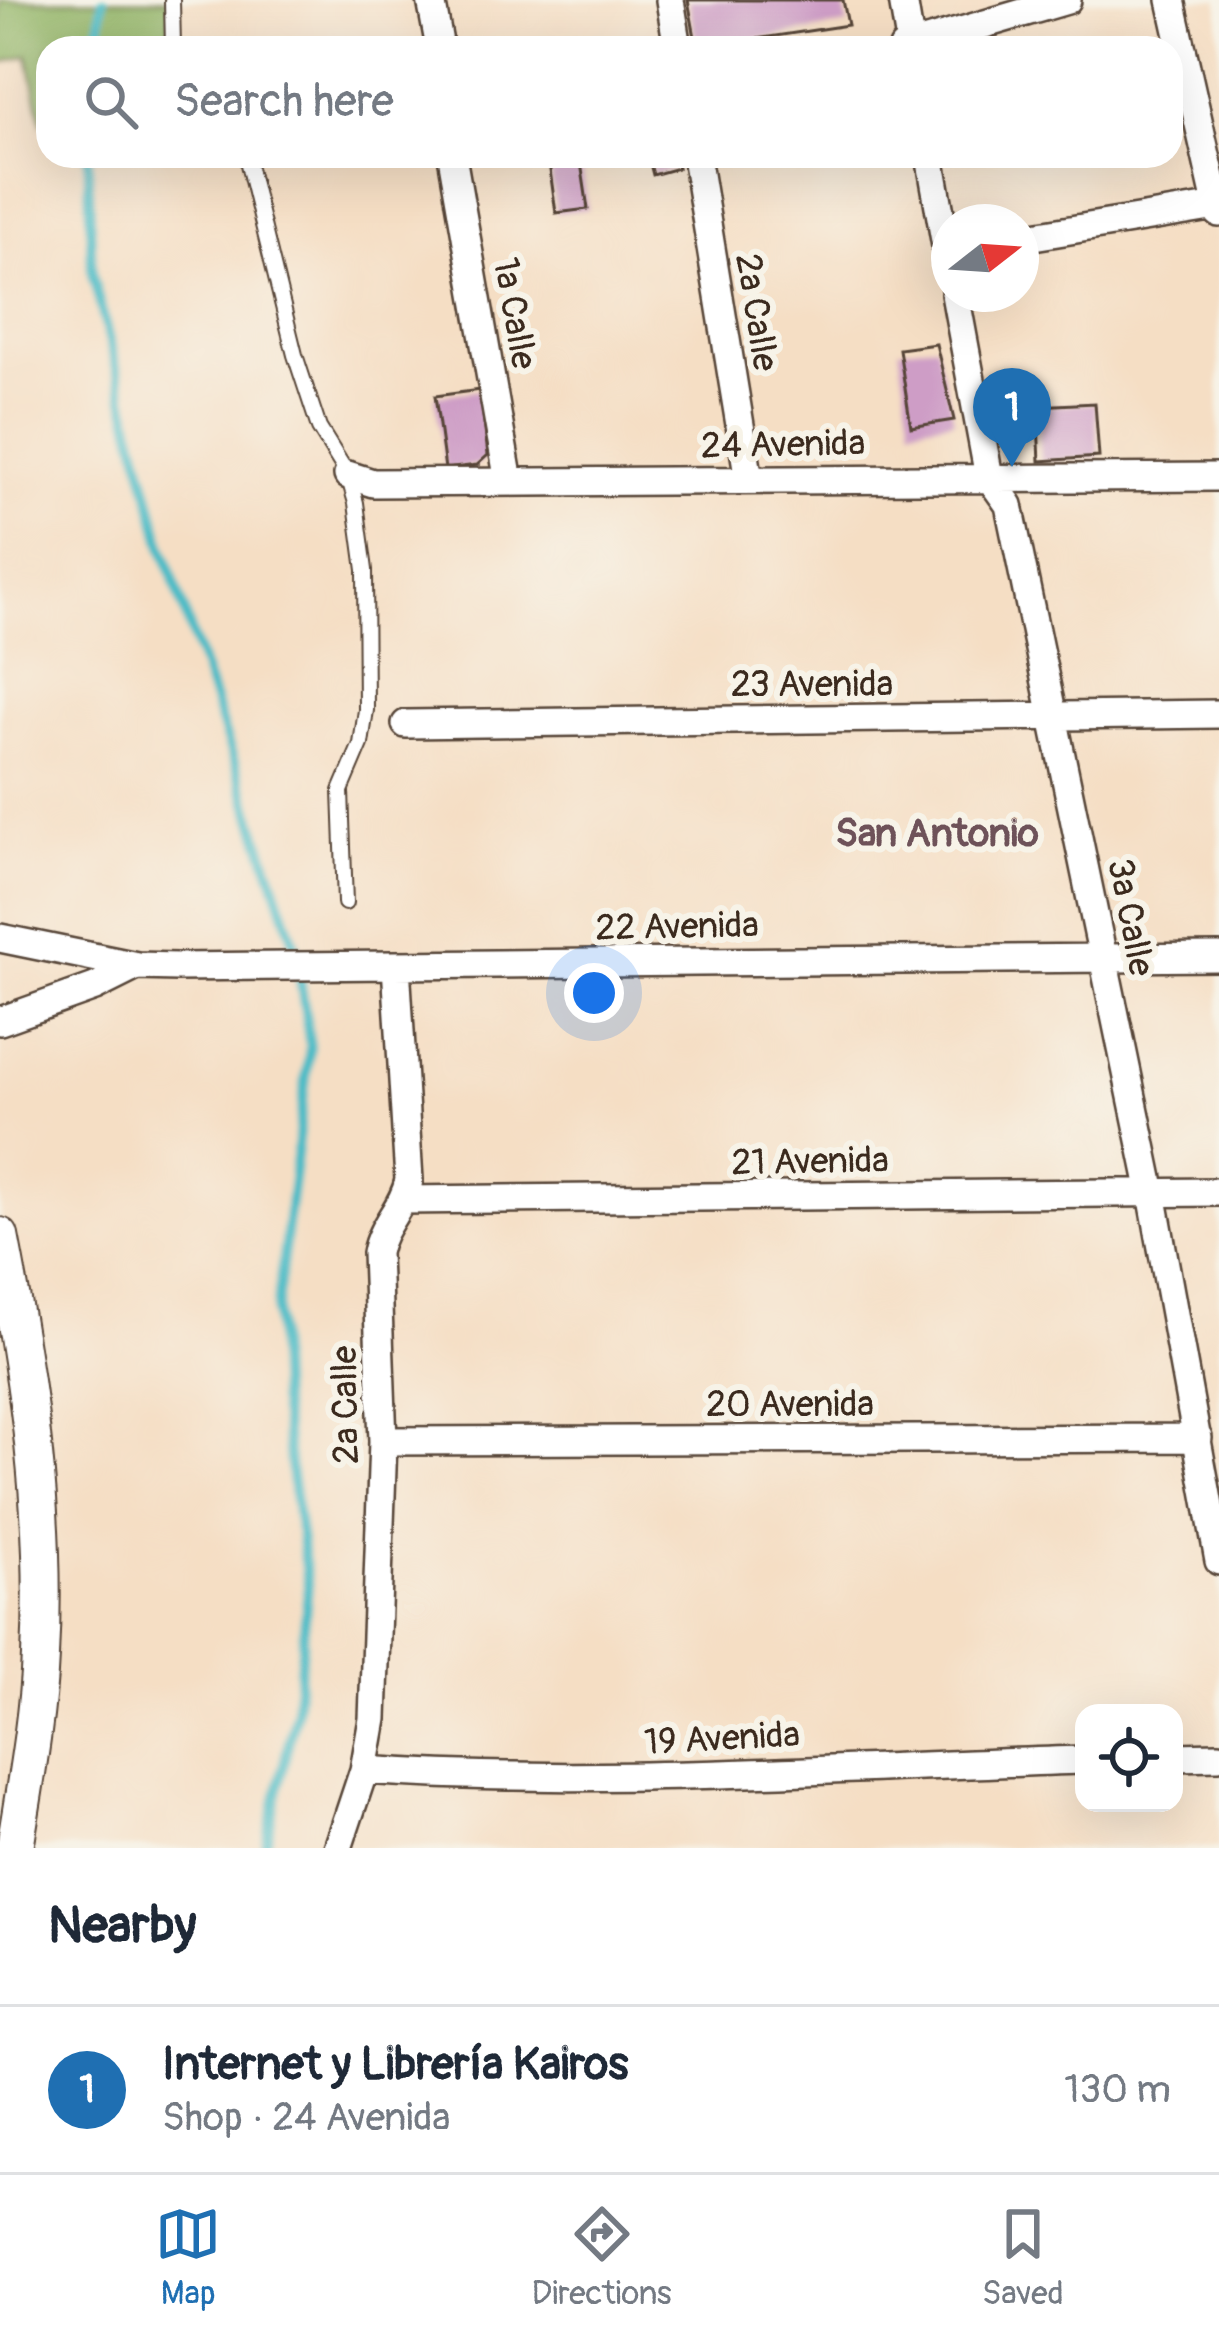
<!DOCTYPE html>
<html lang="en">
<head>
<meta charset="utf-8">
<style>
  body { margin:0; font-family:Pangolin,sans-serif; background:#f2f2f3; color:#1f2937 }
  .controls { position:absolute; right:36px; bottom:36px; display:grid; overflow:hidden; border-radius:24px; box-shadow:0 12px 48px #0002 }
  .controls button { width:108px; height:108px; display:grid; place-items:center; padding:0; border:0; border-bottom:3px solid #e0e1e3; background:#fff; color:#1f2937; font:60px sans-serif }
  .compass { position:absolute; left:931px; top:204px; width:108px; height:108px; border-radius:50%; background:#fff; box-shadow:0 12px 48px #0002; rotate:73deg }
  .you { position:absolute; left:594px; top:993px; width:42px; height:42px; margin:-30px; border:9px solid #fff; border-radius:50%; background:#1a73e8; box-shadow:0 0 0 18px #1a73e833 }
  .badge { display:grid; place-items:center; width:78px; height:78px; border-radius:50%; background:#1f6fb2; color:#fff; font-size:39px; font-weight:700 }
  .pin { position:absolute; translate:-50% -99px; filter:drop-shadow(0 3px 6px #0008) }
  .pin::after { content:''; position:absolute; top:63px; width:42px; height:36px; background:inherit; clip-path:polygon(0 0,100% 0,50% 100%) }
  .list { margin:0; padding:0; list-style:none }
  h2 { display:flex; justify-content:space-between; align-items:center; height:156px; margin:0; padding:0 48px; font-size:51px }
  h2 small { font-size:39px; font-weight:400; color:#747a83 }
  .list li { display:grid; grid-template-columns:78px 1fr auto; gap:36px; align-items:center; box-sizing:border-box; height:168px; padding:0 48px; border-top:3px solid #e0e1e3 }
  .list b { display:block; font-size:45px; white-space:nowrap }
  .list p { margin:0; font-size:39px; white-space:nowrap; color:#747a83 }
  .list em { font-size:39px; font-style:normal; color:#747a83 }
  .icon { flex:none; width:66px; height:66px; fill:none; stroke:currentColor; stroke-width:2; stroke-linecap:round; stroke-linejoin:round }
  .map { position:relative; flex:none; width:1219px; height:1848px; overflow:hidden }
  .search { position:absolute; background:#fff; box-shadow:0 12px 48px #0002; left:36px; right:36px; top:36px; height:132px; display:flex; align-items:center; gap:30px; box-sizing:border-box; padding:0 42px; border-radius:36px; color:#747a83; font-size:45px }
  .sheet { height:324px; background:#fff }
  nav { display:flex; justify-content:space-around; align-items:center; box-sizing:border-box; height:168px; border-top:3px solid #e0e1e3; background:#fff; font-size:33px; color:#747a83 }
  nav a { display:grid; justify-items:center; gap:6px }
  nav .on { color:#1f6fb2 }
  .map>svg:first-child { display:block }
</style>
</head>
<body>
<div class="map">
<svg width="1219" height="1848" viewBox="0 0 1219 1848">
  <rect width="100%" height="100%" fill="#f7f3e8"/>
  <filter id="ink" filterUnits="userSpaceOnUse"><feTurbulence type="fractalNoise" baseFrequency=".00833" numOctaves="2"/><feDisplacementMap in="SourceGraphic" scale="24" xChannelSelector="R" yChannelSelector="G"/><feConvolveMatrix kernelMatrix="1 2 1 2 8 2 1 2 1" color-interpolation-filters="sRGB"/></filter>
  <filter id="wash" filterUnits="userSpaceOnUse"><feTurbulence type="fractalNoise" baseFrequency=".004" numOctaves="4" result="noise"/><feDisplacementMap in="SourceGraphic" scale="48" xChannelSelector="R" yChannelSelector="G"/><feGaussianBlur stdDeviation="2.7" result="paint"/><feColorMatrix in="noise" values="0 0 0 0 0 0 0 0 0 0 0 0 0 0 0 0 0 1.4 0 .05"/><feComposite in="paint" operator="in"/></filter>
  <g filter="url(#wash)">
    <rect width="100%" height="100%" fill="#f5dec4"/>
    <path fill="#93b568" stroke="#677043" stroke-width="3" d="M 0,0 L 170,0 L 169,48 L 48,48 L 48,123 L 42,124 L 28,55 L 0,63 Z"/>
    <g fill="none" stroke-linecap="round" stroke-linejoin="round">
      <path stroke="#4ebcc6" stroke-width="10" d="M 97,48 L 103,0
        M 88,156 L 92,274 L 163,547 L 295,945 L 310,1046 L 276,1313 L 280,1399 L 308,1587 L 296,1709 L 265,1848"/>
    </g>
    <g id="blocks">
      <path fill="#ce9dc6" d="M 688,0 L 843,0 L 848,25 L 697,48 Z
        M 548,156 L 580,156 L 588,209 L 556,213 Z
        M 648,156 L 675,156 L 678,168 L 653,175 Z
        M 936,344 L 954,420 L 911,427 L 899,349 Z
        M 480,390 L 488,455 L 477,465 L 445,469 L 435,396 Z
        M 1095,403 L 1099,457 L 1040,461 L 1037,406 Z"/>
    </g>
  </g>
  <g filter="url(#ink)">
    <use href="#blocks" fill-opacity="0" stroke="#574537" stroke-width="3"/>
    <g fill="none" stroke-linecap="round" stroke-linejoin="round">
      <defs>
        <path id="service" d="M 172,0 L 173,48
          M 246,156 L 295,355 L 319,428 L 348,475 L 356,503 L 365,570 L 366,710 L 361,744 L 341,791 L 345,903"/>
        <path id="minor" d="M 431,0 L 440,48
          M 670,0 L 678,48
          M 903,0 L 911,48
          M 1171,0 L 1219,213
          M 903,48 L 1067,0
          M 452,156 L 509,482
          M 696,156 L 749,480
          M 930,156 L 949,263
          M 1021,238 L 1217,206
          M 955,294 L 989,477 L 1009,505 L 1152,1193 L 1219,1561
          M 348,475 L 373,483 L 1219,477
          M 406,724 L 1219,714
          M 0,938 L 137,966 L 177,967 L 1219,957
          M 0,1021 L 95,987 L 137,966
          M 402,1200 L 1219,1192
          M 383,1441 L 1198,1438
          M 1174,1757 L 1219,1756
          M 364,1770 C 604,1787 844,1767 1084,1760
          M 338,1848 L 364,1770 L 373,1719 L 383,1441 L 376,1253 C 381,1225 404,1207 409,1180 L 396,965"/>
        <path id="tertiary" d="M 0,1236 C 27,1374 48,1515 40,1656 C 37,1721 25,1784 15,1848"/>
      </defs>
      <use href="#service" stroke="#574537" stroke-width="18"/>
      <use href="#minor" stroke="#574537" stroke-width="32"/>
      <use href="#tertiary" stroke="#574537" stroke-width="40"/>
      <use href="#service" stroke="#fff" stroke-width="14"/>
      <use href="#minor" stroke="#fff" stroke-width="27"/>
      <use href="#tertiary" stroke="#fff" stroke-width="36"/>
    </g>
  </g>
  <g text-anchor="middle" stroke-width="12" stroke-linejoin="round" paint-order="stroke">
    <g font-size="36" fill="#3b2a1e" stroke="#f7f3e8">
      <text transform="translate(758 312) rotate(81)" y="13">2a Calle</text>
      <text transform="translate(516 313) rotate(80)" y="13">1a Calle</text>
      <text transform="translate(783 443) rotate(-1)" y="13">24 Avenida</text>
      <text x="812" y="696">23 Avenida</text>
      <text transform="translate(1132 917) rotate(79)" y="13">3a Calle</text>
      <text transform="translate(677 925) rotate(-1)" y="13">22 Avenida</text>
      <text transform="translate(810 1160) rotate(-1)" y="13">21 Avenida</text>
      <text x="790" y="1416">20 Avenida</text>
      <text transform="translate(344 1405) rotate(-91)" y="13">2a Calle</text>
      <text transform="translate(722 1737) rotate(-3)" y="13">19 Avenida</text>
    </g>
    <g font-size="39" font-weight="bold" fill="#6e5259" stroke="#f7f3e8">
      <text x="937" y="846">San Antonio</text>
    </g>
  </g>
</svg>
<div class="controls">
<button><svg class="icon" aria-label="locate" viewBox="0 0 24 24"><circle cx="12" cy="12" r="6"/><path d="M12 2v4M12 18v4M2 12h4M18 12h4"/></svg></button>
</div>
<svg class="compass" viewBox="-18 -18 36 36"><path d="M0-13l5 13h-10z" fill="#e53935"/><path d="M0 13l5-13h-10z" fill="#747a83"/></svg>
<div class="you"></div>
<div class="pin badge" style="left:1012px;top:467px">1</div>
<div class="search"><svg class="icon" aria-label="search" viewBox="0 0 24 24"><circle cx="10" cy="10" r="6"/><path d="M15 15l6 6"/></svg>Search here</div>
</div>
<section class="sheet">
<h2>Nearby<small></small></h2>
<ul class="list">
<li><span class="badge">1</span><div><b>Internet y Librería Kairos</b><p>Shop · 24 Avenida</p></div><em>130 m</em></li>
</ul>
</section>
<nav>
<a class="on"><svg class="icon" aria-label="map" viewBox="0 0 24 24"><path d="M3 6l6-2 6 2 6-2v14l-6 2-6-2-6 2zM9 4v14M15 6v14"/></svg>Map</a>
<a><svg class="icon" aria-label="directions" viewBox="0 0 24 24"><path d="M12 3l9 9-9 9-9-9zM9 14v-3h6M13 9l2 2-2 2"/></svg>Directions</a>
<a><svg class="icon" aria-label="saved" viewBox="0 0 24 24"><path d="M7 4h10v16l-5-4-5 4z"/></svg>Saved</a>
</nav>
</body>
</html>
